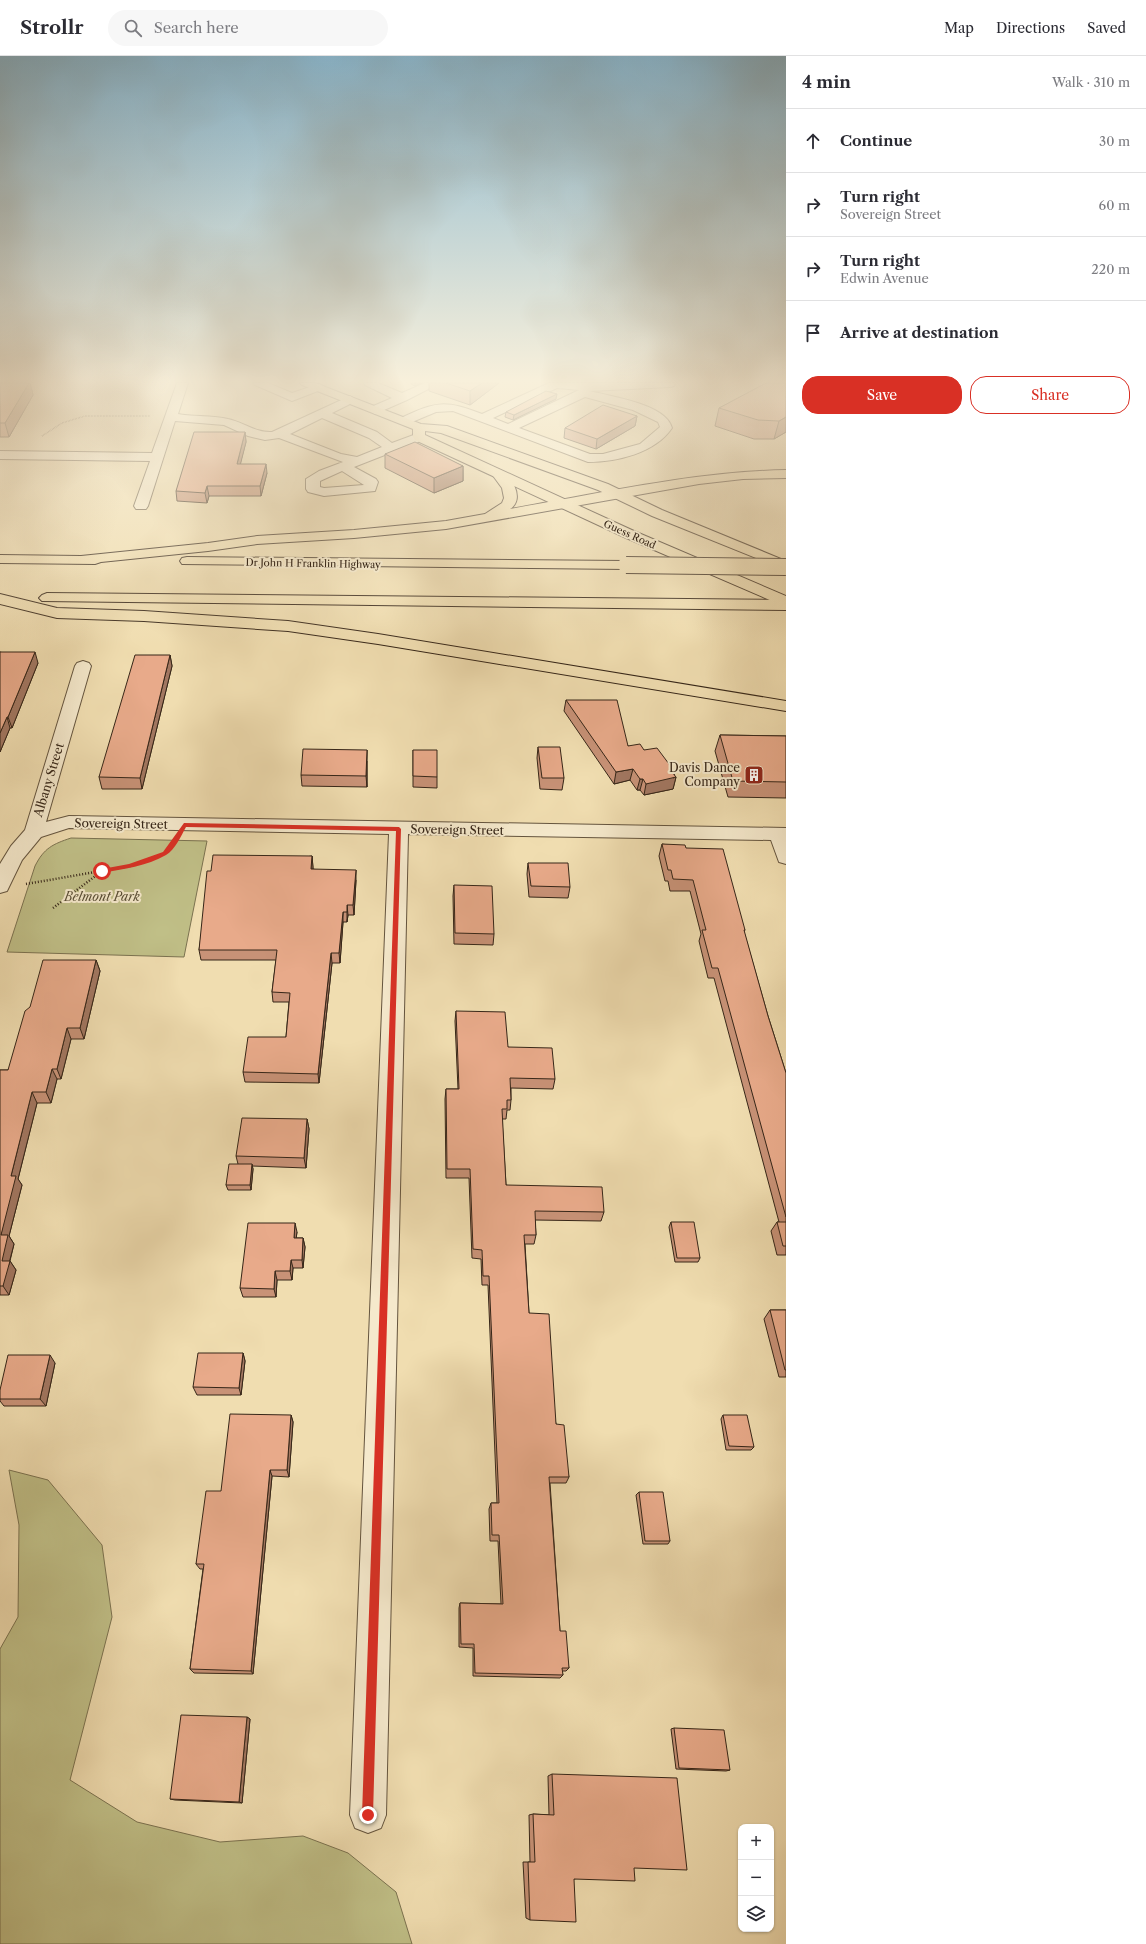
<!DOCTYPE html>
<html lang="en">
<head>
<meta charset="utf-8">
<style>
  body { margin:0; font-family:"Libre Caslon Text",serif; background:#f7f7f7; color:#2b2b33 }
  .controls { position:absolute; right:12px; bottom:12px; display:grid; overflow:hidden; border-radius:8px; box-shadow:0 1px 3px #0004 }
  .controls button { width:36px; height:36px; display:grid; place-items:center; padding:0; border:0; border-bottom:1px solid #e1e1e2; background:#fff; color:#2b2b33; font:20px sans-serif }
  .stop { position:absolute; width:12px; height:12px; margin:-9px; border:3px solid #d93025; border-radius:50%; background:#fff }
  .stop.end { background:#d93025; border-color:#fff; box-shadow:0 1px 4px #0008 }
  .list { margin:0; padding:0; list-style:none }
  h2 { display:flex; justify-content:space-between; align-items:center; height:52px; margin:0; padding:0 16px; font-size:17px }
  h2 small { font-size:13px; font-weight:400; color:#7c7c81 }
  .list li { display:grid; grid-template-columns:26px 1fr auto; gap:12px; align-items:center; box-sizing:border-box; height:64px; padding:0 16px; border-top:1px solid #e1e1e2 }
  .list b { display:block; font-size:15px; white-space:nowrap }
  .list p { margin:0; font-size:13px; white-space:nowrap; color:#7c7c81 }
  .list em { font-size:13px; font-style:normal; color:#7c7c81 }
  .actions { display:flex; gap:8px; padding:12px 16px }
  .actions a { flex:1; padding:9px 0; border:1px solid #d93025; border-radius:16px; text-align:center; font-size:14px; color:#d93025 }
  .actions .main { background:#d93025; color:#fff }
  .icon { flex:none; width:22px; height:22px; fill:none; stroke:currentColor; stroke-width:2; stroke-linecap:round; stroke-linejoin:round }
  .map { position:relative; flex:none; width:786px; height:1888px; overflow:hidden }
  header { display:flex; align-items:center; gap:24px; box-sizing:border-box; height:56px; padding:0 20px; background:#fff; border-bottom:1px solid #e1e1e2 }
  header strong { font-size:19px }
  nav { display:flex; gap:22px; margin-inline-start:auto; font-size:14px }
  .search { width:280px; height:36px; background:#f7f7f7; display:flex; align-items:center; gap:10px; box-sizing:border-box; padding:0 14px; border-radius:22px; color:#7c7c81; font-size:15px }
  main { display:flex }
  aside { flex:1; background:#fff }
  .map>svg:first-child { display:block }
</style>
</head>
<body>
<header>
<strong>Strollr</strong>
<div class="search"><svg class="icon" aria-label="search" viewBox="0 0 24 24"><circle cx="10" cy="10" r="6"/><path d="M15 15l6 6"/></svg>Search here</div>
<nav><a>Map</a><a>Directions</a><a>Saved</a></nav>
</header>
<main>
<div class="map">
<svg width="786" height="1888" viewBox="0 0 786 1888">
  <rect width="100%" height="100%" fill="#f0ddb0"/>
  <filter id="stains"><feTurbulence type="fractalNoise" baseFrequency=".005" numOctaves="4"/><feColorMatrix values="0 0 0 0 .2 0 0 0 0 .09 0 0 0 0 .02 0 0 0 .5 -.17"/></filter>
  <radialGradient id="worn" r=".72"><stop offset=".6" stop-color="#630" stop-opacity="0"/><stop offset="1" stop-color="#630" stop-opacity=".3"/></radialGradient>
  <path fill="#c0bf87" stroke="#7b7250" d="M 71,782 L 207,785 L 184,901 L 7,896 L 35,810 C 44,792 53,788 71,782 Z
    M 9,1414 L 48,1424 L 102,1489 L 112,1561 L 70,1724 L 137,1766 L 220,1786 L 303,1780 L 348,1797 L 396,1836 L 412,1888 L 0,1888 L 0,1593 L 18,1561 L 19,1469 Z"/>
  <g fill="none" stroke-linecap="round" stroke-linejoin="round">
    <defs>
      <path id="minor" d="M 177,327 L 188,327 L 178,358 C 195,361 211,359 228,363 C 243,366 256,377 272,376 L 350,340 L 356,344 L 354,346 L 332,357 L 377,376 L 392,387 L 419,377 L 425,381 L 423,384 L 354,411 L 376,423 L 378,426 L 375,435 L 324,440 L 308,436 L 306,433 L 306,423 L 319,415 L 343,406 L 279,382 L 265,384 L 248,380 L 224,369 L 175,365 L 148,450 L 146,453 L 136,453 L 134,450 L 150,405 L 0,403 L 0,395 L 152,397 ZM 322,362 L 369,382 L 382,391 L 357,401 L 341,398 L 290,378 ZM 342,415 L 364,429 L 324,432 L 320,431 L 320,425 Z
        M 253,327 L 268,327 L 292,337 L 319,328 L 325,331 L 323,333 L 292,345 L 255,329 Z
        M 364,327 L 378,327 L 402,337 L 425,327 L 440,327 L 407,344 L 375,358 L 369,354 L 371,351 L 392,342 L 365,329 Z
        M 549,327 L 675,327 L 674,330 L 670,331 L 590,335 C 612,341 666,348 672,372 C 655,397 617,406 588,406 L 453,355 L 436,356 L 405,369 L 399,365 L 401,362 C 437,345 445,344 482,358 ZM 557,332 L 579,334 L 508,368 L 493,362 ZM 585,341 L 633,354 L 658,366 L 660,371 L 640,388 L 603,398 L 590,398 L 519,372 Z
        M 83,605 L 89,607 L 91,610 L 46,766 L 69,760 L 786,772 L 786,808 L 779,806 L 771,784 L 408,778 L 386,1759 L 381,1772 L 368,1777 L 355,1772 L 350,1759 L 389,778 L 69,772 L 41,781 L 22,804 L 7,835 L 0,837 L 0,808 L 11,790 L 25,774 L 75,610 L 77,607 Z"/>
      <path id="major" d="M 300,327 L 315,327 L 421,368 L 447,370 L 608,428 L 662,454 L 786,505 L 786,514 L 652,460 L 598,434 L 441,377 L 425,375 L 425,379 L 634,475 L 786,540 L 786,551 L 624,481 L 415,384 L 413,381 L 413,373 L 302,329 Z"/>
      <path id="highway" d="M 497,413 C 511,417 526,443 510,453 C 602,437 693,416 786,414 L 786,422 L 743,423 L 699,428 L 446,473 L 354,482 L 257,488 L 208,495 L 101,506 L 95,508 L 0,507 L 0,499 L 81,500 L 208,487 L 257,480 L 354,474 L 446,465 L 485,458 L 502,447 L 504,442 L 502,432 L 491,417 L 492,414 Z
        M 187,501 L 626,505 L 631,506 L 633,509 L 631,512 L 626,513 L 182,508 L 180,505 L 182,502 Z
        M 47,537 L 786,544 L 786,554 L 42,545 L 39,542 L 42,539 Z
        M 0,538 L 57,552 L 144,555 L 288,565 L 378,578 L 786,645 L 786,655 L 378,588 L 288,575 L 144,565 L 57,562 L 0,548 Z"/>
    </defs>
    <use href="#minor" stroke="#64543e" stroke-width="2"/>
    <use href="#major" stroke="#362618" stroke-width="2"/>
    <use href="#highway" stroke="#362618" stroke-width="2"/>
    <path stroke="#362618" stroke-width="1.5" stroke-dasharray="0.5 1" stroke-linecap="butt" d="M 42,380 L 62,367 L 85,360 L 150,360"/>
    <path stroke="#362618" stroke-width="2.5" stroke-dasharray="1 2" stroke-linecap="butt" d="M 26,828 L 130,810 L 165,797 L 173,788
      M 53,852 L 102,815"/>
    <use href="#minor" fill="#f5e9cc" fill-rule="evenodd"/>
    <use href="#major" fill="#f0ddb0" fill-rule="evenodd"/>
    <use href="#highway" fill="#f0ddb0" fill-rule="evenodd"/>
    <defs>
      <path id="highway-bridge-far1" d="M 626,509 L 630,509"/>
      <path id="highway-bridge" d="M 626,509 L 786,511"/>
    </defs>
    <use href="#highway-bridge-far1" stroke="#362618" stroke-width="14" stroke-linecap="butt"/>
    <use href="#highway-bridge" stroke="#362618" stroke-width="18" stroke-linecap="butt"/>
    <use href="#highway-bridge-far1" stroke="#f0ddb0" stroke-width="13"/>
    <use href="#highway-bridge" stroke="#f0ddb0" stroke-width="16"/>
  </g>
  <path fill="#c89277" stroke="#362618" d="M 0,327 L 30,327 L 33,339 L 9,381 L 0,381 Z
    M 411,327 L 422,327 L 415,330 L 411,328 Z
    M 429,327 L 499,327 L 470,349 L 429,335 Z
    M 786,327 L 786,376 L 774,383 L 754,383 L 715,370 L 719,352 Z
    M 556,343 L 513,364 L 505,361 L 506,356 Z
    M 637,360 L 635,370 L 596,393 L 564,382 L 565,372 Z
    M 245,376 L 246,386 L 240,408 L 267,417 L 261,440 L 209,440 L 207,447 L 177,445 L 176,435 Z
    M 385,398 L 463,410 L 463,425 L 434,437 L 385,412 Z
    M 0,596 L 38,607 L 12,672 L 10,672 L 0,696 Z
    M 170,599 L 172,610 L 142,733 L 102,733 L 99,721 Z
    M 566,644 L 628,690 L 644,694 L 675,716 L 674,719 L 676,721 L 673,733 L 644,739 L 640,734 L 637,734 L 630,724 L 614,728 L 564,655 Z
    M 720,679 L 786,680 L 786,742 L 728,741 L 715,695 Z
    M 538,691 L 564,722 L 562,734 L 540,733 L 537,702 Z
    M 413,694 L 437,721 L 437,732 L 413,731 Z
    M 367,705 L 367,731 L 302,730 L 301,719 Z
    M 662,788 L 686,792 L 745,874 L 744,876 L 768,960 L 786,1017 L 786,1199 L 777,1199 L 771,1175 L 777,1166 L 779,1166 L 714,922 L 708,922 L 699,885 L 701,878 L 690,835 L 670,835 L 668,825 L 665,825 L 659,800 Z
    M 312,800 L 313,813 L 356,824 L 354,859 L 348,859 L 347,866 L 343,866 L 340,907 L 332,907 L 319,1027 L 245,1026 L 243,1016 L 286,981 L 289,946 L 273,946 L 272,936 L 276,904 L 201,904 L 199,894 L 211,815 Z
    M 528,807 L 570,831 L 568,842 L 529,841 L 527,818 Z
    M 454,829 L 494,878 L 493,889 L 454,888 L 453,840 Z
    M 96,904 L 100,915 L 84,983 L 71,983 L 61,1023 L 57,1023 L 51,1047 L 37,1047 L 18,1123 L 22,1129 L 9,1180 L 14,1188 L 10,1205 L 16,1214 L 9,1239 L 0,1239 L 0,1014 L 8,1014 Z
    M 456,955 L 508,991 L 555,1023 L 553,1033 L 511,1032 L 511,1044 L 510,1054 L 507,1054 L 506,1063 L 502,1063 L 506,1129 L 604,1156 L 601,1165 L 535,1164 L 536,1179 L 534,1188 L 525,1188 L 529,1257 L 569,1421 L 566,1427 L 550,1427 L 560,1575 L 569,1612 L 566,1615 L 562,1615 L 563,1619 L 560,1622 L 473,1620 L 473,1592 L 459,1591 L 459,1552 L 460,1547 L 501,1548 L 498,1485 L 490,1485 L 489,1453 L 491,1447 L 497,1447 L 488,1229 L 482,1229 L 481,1203 L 472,1202 L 469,1122 L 446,1122 L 445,1043 L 446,1033 L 458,1033 L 455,965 Z
    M 307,1063 L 309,1073 L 306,1112 L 252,1110 L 253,1113 L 251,1134 L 228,1134 L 226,1129 L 238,1108 L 236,1100 Z
    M 671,1166 L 700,1202 L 698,1206 L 675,1206 L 669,1171 Z
    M 297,1176 L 296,1182 L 303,1182 L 305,1191 L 303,1212 L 293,1212 L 292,1224 L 277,1224 L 276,1241 L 243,1241 L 240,1232 Z
    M 770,1254 L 786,1254 L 786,1321 L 779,1321 L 764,1263 Z
    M 243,1297 L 245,1305 L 241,1339 L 197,1339 L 193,1331 Z
    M 55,1307 L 46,1350 L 4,1350 L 0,1345 L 0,1334 Z
    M 291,1359 L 293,1366 L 289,1421 L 272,1420 L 253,1618 L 194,1617 L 190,1613 L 203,1513 L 200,1513 L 196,1508 L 221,1435 Z
    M 723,1359 L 754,1391 L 751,1394 L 726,1394 L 721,1363 Z
    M 639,1436 L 670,1485 L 668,1488 L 643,1488 L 636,1439 Z
    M 247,1661 L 250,1663 L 242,1747 L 175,1744 L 170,1743 Z
    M 674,1672 L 730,1714 L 726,1715 L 676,1713 L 671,1673 Z
    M 552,1718 L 634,1812 L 574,1823 L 530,1864 L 526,1862 L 523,1806 L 530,1806 L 529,1759 L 533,1758 L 549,1759 L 548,1720 Z"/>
  <path fill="#a27761" stroke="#362618" d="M 29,327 L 30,327 L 33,339 L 9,381 L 5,367 Z
    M 415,327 L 422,327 L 415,330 Z
    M 482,327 L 499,327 L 470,349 L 470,335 Z
    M 557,338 L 556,343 L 513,364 L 514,359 Z
    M 637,360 L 635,370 L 596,393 L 597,383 Z
    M 786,361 L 786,376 L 774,383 L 779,365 Z
    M 245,376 L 246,386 L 238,418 L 237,408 Z
    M 266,408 L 267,417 L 261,440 L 260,430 Z
    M 463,410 L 463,425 L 434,437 L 434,422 Z
    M 207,430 L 209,440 L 207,447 L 205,437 Z
    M 35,596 L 38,607 L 12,672 L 8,661 Z
    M 170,599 L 172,610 L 142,733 L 140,722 Z
    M 7,661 L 10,672 L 0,696 L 0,677 Z
    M 367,694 L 367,731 L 366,720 Z
    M 633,713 L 630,724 L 614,728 L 616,716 Z
    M 672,716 L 675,716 L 673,722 L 676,721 L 673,733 L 644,739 L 646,728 Z
    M 640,723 L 643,723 L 640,734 L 637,734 Z
    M 312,800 L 313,811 L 312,823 L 311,813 Z
    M 356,814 L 356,824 L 354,859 L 353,849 Z
    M 347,849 L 348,859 L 347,866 Z
    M 343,856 L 343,866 L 340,907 L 339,897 Z
    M 331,897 L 332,907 L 319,1027 L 318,1018 Z
    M 96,904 L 100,915 L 84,983 L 80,972 Z
    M 67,972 L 71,983 L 61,1023 L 57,1013 Z
    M 52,1013 L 57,1023 L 51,1047 L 46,1036 Z
    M 32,1036 L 37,1047 L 18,1123 L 22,1129 L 9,1180 L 14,1188 L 8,1211 L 10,1205 L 16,1214 L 9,1239 L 3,1230 L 1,1179 L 11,1120 Z
    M 307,1063 L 309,1073 L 306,1112 L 304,1102 Z
    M 252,1108 L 253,1113 L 251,1134 L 250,1129 Z
    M 295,1167 L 297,1176 L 295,1191 L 294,1182 Z
    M 303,1182 L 305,1191 L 303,1212 L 302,1204 Z
    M 291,1204 L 293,1212 L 292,1224 L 290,1215 Z
    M 275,1215 L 277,1224 L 276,1241 L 274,1233 Z
    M 243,1297 L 245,1305 L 241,1339 L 239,1332 Z
    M 50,1299 L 55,1307 L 46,1350 L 40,1343 Z
    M 291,1359 L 293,1366 L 289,1421 L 287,1414 Z
    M 270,1414 L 272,1420 L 253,1618 L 251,1615 Z
    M 247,1661 L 250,1663 L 242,1747 L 239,1746 Z"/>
  <path fill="#e8aa8a" stroke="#362618" d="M 0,327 L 29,327 L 5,367 L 0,367 Z
    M 446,327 L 482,327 L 470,335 Z
    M 766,327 L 786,327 L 786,361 L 779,365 L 758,364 L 719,352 Z
    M 546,335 L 557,338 L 514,359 L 506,356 Z
    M 603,349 L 637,360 L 597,383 L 565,372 Z
    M 194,376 L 245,376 L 237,408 L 266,408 L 260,430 L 207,430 L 205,437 L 176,435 Z
    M 415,386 L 463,410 L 434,422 L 385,398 Z
    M 0,596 L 35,596 L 8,661 L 7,661 L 0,677 Z
    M 135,599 L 170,599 L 140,722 L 99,721 Z
    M 566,644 L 617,644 L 628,690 L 640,688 L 644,694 L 657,692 L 675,716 L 672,716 L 676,721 L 646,728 L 643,723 L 640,723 L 633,713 L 616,716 Z
    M 720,679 L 786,680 L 786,726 L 733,725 Z
    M 538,691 L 560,691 L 564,722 L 542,722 Z
    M 303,693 L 367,694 L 366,720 L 301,719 Z
    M 413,694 L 437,694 L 437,721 L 413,720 Z
    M 662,788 L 685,789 L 686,792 L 723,793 L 745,874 L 744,874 L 768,960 L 786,1017 L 786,1161 L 718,912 L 712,912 L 702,874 L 706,874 L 693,824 L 673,823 L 671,814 L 668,814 Z
    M 213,799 L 312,800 L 311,813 L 356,814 L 353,849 L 347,849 L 347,856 L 343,856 L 339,897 L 331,897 L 318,1018 L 243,1016 L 248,981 L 286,981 L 290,937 L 272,936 L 277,894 L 199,894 L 207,815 L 211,815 Z
    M 528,807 L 568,807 L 570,831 L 531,830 Z
    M 454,829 L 492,830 L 494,878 L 455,877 Z
    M 43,904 L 96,904 L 80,972 L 67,972 L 57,1013 L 52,1013 L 46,1036 L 32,1036 L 11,1120 L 16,1120 L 1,1179 L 8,1179 L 2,1205 L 10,1205 L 3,1230 L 0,1230 L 0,1014 L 8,1014 L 25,955 L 30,951 Z
    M 456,955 L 505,956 L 508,991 L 552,992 L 555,1023 L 510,1022 L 511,1044 L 507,1044 L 507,1053 L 502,1053 L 506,1129 L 602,1131 L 604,1156 L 535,1155 L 536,1179 L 524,1179 L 529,1257 L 549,1258 L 556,1368 L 564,1369 L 569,1421 L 549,1421 L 560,1575 L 566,1575 L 569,1612 L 562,1612 L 563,1619 L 475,1617 L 474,1588 L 461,1588 L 460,1547 L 503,1548 L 499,1479 L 492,1479 L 491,1447 L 499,1447 L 489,1220 L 483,1220 L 482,1194 L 473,1193 L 470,1113 L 447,1113 L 446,1033 L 459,1033 Z
    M 242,1062 L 307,1063 L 304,1102 L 236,1100 Z
    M 229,1108 L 252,1108 L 250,1129 L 226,1129 Z
    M 671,1166 L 694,1166 L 700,1202 L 677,1202 Z
    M 777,1166 L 786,1166 L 786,1190 L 783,1190 Z
    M 248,1167 L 295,1167 L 294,1182 L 303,1182 L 302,1204 L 291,1204 L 290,1215 L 275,1215 L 274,1233 L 240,1232 Z
    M 770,1254 L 786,1254 L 786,1314 L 785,1314 Z
    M 198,1297 L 243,1297 L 239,1332 L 193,1331 Z
    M 8,1299 L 50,1299 L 40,1343 L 0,1343 L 0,1334 Z
    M 230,1358 L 291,1359 L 287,1414 L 270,1414 L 251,1615 L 190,1613 L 204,1508 L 196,1508 L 206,1435 L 221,1435 Z
    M 723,1359 L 747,1359 L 754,1391 L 729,1390 Z
    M 639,1436 L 663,1436 L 670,1485 L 645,1485 Z
    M 181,1659 L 247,1661 L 239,1746 L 170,1743 Z
    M 674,1672 L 724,1674 L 730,1714 L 679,1712 Z
    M 552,1718 L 677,1722 L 687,1814 L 634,1812 L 635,1825 L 574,1823 L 576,1866 L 530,1864 L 528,1806 L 535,1806 L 533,1758 L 554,1759 Z"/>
  <linearGradient id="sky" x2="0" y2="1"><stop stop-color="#89b7cf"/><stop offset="0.55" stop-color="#f8f0db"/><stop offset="1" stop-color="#f8f0db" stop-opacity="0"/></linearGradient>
  <rect width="786" height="591" fill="url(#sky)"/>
  <path fill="#d93025" d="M 184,767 L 399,771 L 401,773 L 373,1759 L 371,1763 L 368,1764 L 364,1763 L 362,1759 L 396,775 L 186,771 C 181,780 175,794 166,799 C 147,810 123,813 102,817 L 99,815 L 102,813 L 129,808 L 163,796 Z"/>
  <defs>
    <symbol id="building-square" viewBox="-11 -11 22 22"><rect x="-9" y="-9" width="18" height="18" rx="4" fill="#8f2418" stroke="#f5e9cc"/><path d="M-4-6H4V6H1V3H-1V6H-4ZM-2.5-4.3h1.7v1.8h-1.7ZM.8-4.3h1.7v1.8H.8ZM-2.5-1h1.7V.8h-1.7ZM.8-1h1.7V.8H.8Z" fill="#fff"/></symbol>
  </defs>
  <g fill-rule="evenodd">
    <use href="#building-square" x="743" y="708" width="22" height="22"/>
  </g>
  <g text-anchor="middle" stroke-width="4" stroke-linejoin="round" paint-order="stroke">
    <g font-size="10" fill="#362618" stroke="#f5e9cc">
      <text transform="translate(630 478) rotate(24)" y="4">Guess Road</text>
      <text transform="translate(313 507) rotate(1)" y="4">Dr John H Franklin Highway</text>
    </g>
    <g font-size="12" fill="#362618" stroke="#f5e9cc" text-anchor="end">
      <text x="740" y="716">Davis Dance<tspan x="740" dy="14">Company</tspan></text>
    </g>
    <g font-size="12" fill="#362618" stroke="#f5e9cc">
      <text transform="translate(49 724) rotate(-73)" y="4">Albany Street</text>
      <text transform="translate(121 768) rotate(1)" y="4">Sovereign Street</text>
      <text transform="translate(457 774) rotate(1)" y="4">Sovereign Street</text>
    </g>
    <g font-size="12" font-style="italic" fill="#584c34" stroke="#f5e9cc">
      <text x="102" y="845">Belmont Park</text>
    </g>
  </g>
  <rect width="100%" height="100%" filter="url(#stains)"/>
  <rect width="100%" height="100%" fill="url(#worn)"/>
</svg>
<div class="controls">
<button>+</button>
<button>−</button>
<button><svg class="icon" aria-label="layers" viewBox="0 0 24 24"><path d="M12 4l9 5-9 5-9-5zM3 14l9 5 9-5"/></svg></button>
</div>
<div class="stop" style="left:102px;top:815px"></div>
<div class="stop end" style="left:368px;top:1759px"></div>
</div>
<aside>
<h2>4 min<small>Walk · 310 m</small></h2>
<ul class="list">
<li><svg class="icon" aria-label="ahead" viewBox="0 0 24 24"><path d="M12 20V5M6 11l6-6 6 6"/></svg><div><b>Continue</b></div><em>30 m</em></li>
<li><svg class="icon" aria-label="right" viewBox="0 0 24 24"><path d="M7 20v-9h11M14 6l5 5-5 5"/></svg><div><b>Turn right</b><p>Sovereign Street</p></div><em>60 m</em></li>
<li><svg class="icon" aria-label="right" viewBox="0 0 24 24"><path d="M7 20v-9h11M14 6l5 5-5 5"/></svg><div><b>Turn right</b><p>Edwin Avenue</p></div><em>220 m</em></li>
<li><svg class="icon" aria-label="arrive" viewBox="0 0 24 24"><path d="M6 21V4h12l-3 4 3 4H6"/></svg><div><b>Arrive at destination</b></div></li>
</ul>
<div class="actions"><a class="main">Save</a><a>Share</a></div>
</aside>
</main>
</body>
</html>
